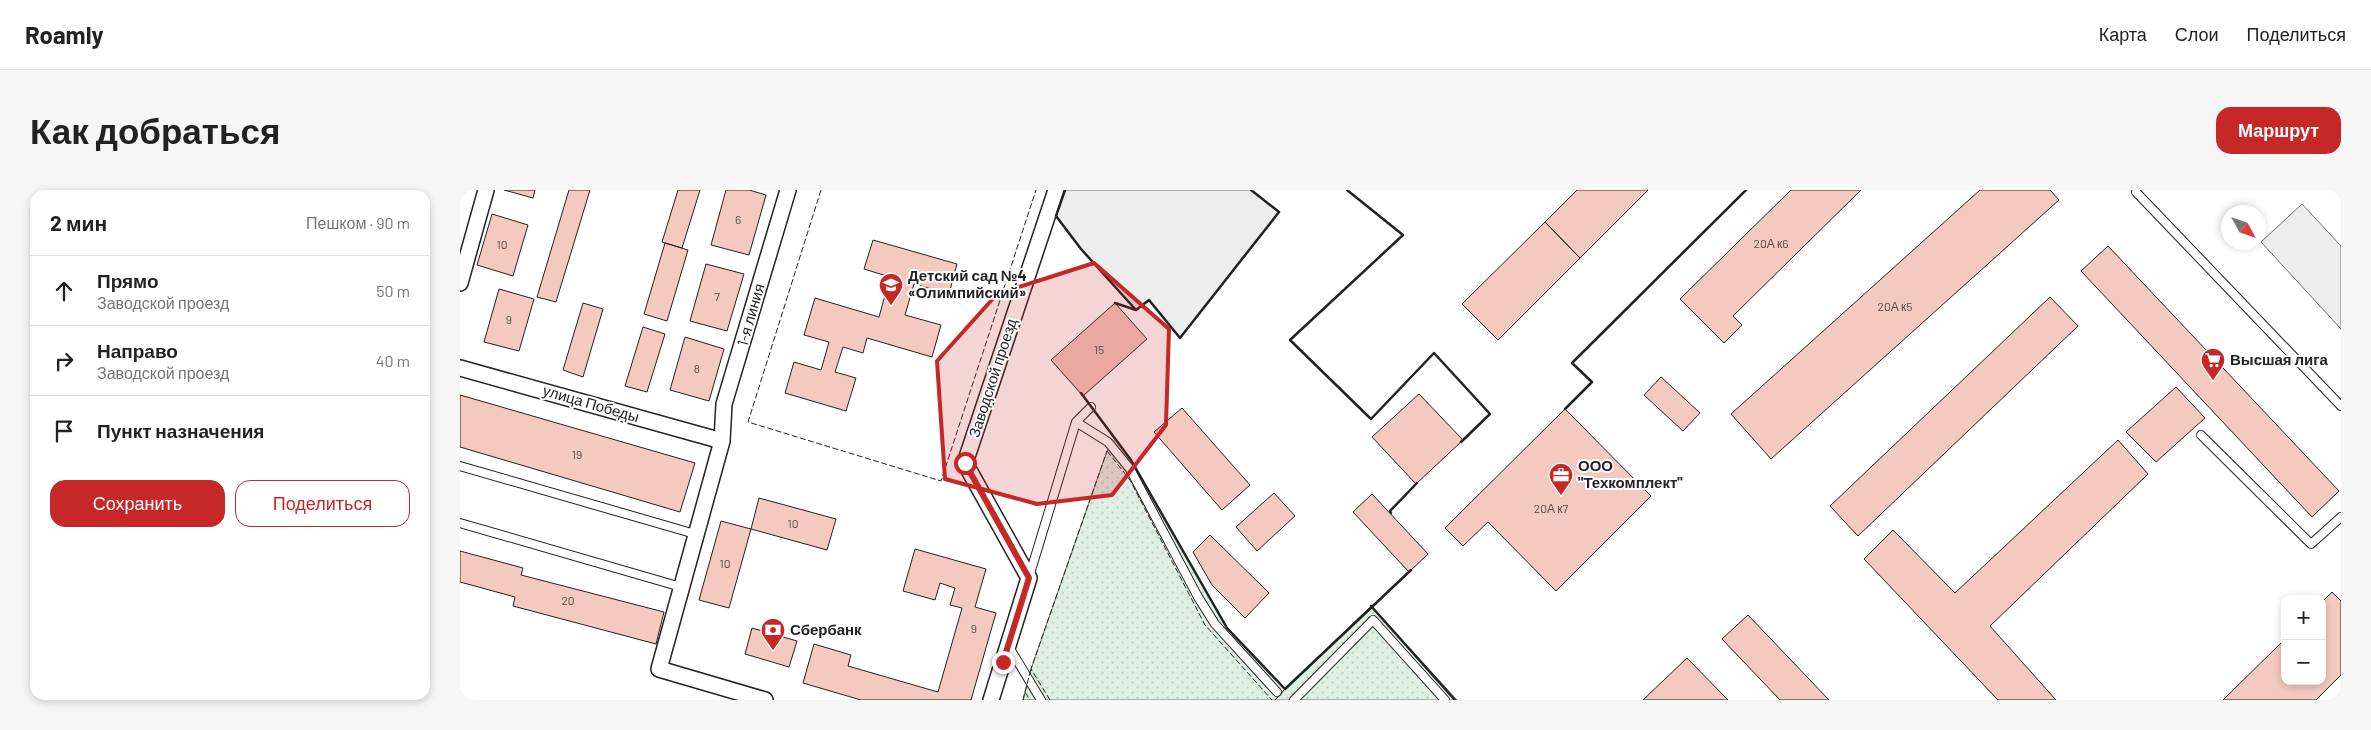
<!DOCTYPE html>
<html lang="ru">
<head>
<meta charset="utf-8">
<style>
  body { margin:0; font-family:Barlow,sans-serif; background:#f6f6f6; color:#222 }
  .controls { position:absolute; right:15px; bottom:15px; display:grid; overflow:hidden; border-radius:10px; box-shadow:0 2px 8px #0003 }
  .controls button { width:45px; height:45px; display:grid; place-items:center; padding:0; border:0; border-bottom:1px solid #e0e0e0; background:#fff; color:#222; font:25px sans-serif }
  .compass { position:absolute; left:1761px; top:15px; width:45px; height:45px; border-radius:50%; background:#fff; box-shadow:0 2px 8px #0003; rotate:130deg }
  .stop { position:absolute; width:15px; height:15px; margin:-11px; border:4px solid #c62828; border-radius:50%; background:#fff }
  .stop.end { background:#c62828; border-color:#fff; box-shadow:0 1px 5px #0008 }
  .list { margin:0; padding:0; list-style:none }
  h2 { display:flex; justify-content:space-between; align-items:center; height:65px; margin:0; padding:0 20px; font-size:21px }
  h2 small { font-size:16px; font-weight:400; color:#767676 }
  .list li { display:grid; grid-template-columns:32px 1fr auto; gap:15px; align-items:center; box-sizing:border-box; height:70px; padding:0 20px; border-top:1px solid #e0e0e0 }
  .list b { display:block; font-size:19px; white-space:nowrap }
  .list p { margin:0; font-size:16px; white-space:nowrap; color:#767676 }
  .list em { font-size:16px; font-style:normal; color:#767676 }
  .actions { display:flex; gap:10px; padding:15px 20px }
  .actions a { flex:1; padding:11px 0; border:1px solid #c62828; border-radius:15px; text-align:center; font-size:18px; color:#c62828 }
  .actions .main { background:#c62828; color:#fff }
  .icon { flex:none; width:28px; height:28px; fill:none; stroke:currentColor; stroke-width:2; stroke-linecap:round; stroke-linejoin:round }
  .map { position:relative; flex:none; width:1881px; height:510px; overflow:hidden; border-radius:15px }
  header { display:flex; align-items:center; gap:30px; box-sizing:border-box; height:70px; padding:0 25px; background:#fff; border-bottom:1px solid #e0e0e0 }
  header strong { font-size:24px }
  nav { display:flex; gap:28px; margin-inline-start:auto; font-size:18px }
  .intro { display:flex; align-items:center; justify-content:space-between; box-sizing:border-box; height:120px; padding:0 30px }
  h1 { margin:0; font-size:35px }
  .button { padding:12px 22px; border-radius:15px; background:#c62828; color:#fff; font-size:18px; font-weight:700 }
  main { display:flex; gap:30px; padding:0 30px }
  aside { flex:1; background:#fff; border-radius:15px; box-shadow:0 2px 8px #0003 }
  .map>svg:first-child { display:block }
</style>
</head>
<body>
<header>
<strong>Roamly</strong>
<nav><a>Карта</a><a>Слои</a><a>Поделиться</a></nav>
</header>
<div class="intro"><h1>Как добраться</h1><a class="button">Маршрут</a></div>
<main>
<aside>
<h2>2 мин<small>Пешком · 90 m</small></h2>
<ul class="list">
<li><svg class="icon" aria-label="ahead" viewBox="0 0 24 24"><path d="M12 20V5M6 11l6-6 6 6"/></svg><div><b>Прямо</b><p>Заводской проезд</p></div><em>50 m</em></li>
<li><svg class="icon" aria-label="right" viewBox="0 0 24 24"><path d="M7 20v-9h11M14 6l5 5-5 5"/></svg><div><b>Направо</b><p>Заводской проезд</p></div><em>40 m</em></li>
<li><svg class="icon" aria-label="arrive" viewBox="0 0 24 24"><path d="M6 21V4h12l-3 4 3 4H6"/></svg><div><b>Пункт назначения</b></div></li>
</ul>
<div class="actions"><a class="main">Сохранить</a><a>Поделиться</a></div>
</aside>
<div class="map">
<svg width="1881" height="510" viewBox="0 0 1881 510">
  <defs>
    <pattern id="park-dots" width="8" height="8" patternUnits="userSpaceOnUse" patternTransform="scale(1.25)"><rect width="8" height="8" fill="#e0efe3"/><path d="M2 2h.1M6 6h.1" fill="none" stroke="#c0cdc2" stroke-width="1.8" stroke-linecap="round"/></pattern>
  </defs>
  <rect width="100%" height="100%" fill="#fff"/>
  <path fill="url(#park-dots)" stroke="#6f6f6f" d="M 656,249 L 671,270 L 767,438 L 825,499 L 911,416 L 997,510 L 563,510 L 571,479 L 647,261 Z"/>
  <path fill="#ededed" stroke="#6f6f6f" d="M 605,0 L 791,0 L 819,22 L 720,148 L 689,111 L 676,120 L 621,59 L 596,26 Z
    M 1842,14 L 1881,56 L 1881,139 L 1801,52 Z"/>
  <path fill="#f3c9c0" stroke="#222" d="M 44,0 L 75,0 L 73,8 Z
    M 109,0 L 130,0 L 96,112 L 77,107 Z
    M 218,0 L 240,0 L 222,58 L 202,52 Z
    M 266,0 L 289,0 L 306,5 L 289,65 L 251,55 Z
    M 1117,0 L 1188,0 L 1120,68 L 1085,32 Z
    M 1331,0 L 1401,0 L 1273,126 L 1282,135 L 1264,153 L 1220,109 Z
    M 1520,0 L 1590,0 L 1599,10 L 1311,269 L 1271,224 Z
    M 32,24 L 68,35 L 53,86 L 17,75 Z
    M 1085,32 L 1120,68 L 1038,150 L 1002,114 Z
    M 413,50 L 497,74 L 489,104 L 454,94 L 445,125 L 481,135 L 472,167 L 407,148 L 403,163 L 383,157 L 375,182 L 396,188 L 386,221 L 325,203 L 334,172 L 361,180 L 369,152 L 344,145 L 355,108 L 419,127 L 430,87 L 404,79 Z
    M 205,53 L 228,60 L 207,131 L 184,124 Z
    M 1648,56 L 1879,301 L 1852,327 L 1621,81 Z
    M 246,74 L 284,84 L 267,141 L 230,131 Z
    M 39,99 L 74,109 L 59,161 L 24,152 Z
    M 1590,107 L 1618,136 L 1398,346 L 1370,316 Z
    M 123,113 L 143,119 L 123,187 L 103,180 Z
    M 655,113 L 687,149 L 623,206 L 591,170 Z
    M 183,137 L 205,144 L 187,202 L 165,196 Z
    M 225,147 L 264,159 L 249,211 L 210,200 Z
    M 1201,187 L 1240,223 L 1223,241 L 1184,205 Z
    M 1716,197 L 1745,228 L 1696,272 L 1666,242 Z
    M 959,204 L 1003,250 L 956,294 L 912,247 Z
    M 0,205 L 235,273 L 220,322 L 0,257 Z
    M 722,218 L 790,295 L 762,320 L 694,242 Z
    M 1105,219 L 1191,306 L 1096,401 L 1028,332 L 1003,356 L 985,338 Z
    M 1658,250 L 1688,284 L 1530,436 L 1596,510 L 1538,510 L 1404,369 L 1433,340 L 1495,403 Z
    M 814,303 L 835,326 L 797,361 L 776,337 Z
    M 912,304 L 968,364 L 949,382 L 893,322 Z
    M 299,308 L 376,329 L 367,360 L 291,339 Z
    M 261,331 L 291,339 L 269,418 L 239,410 Z
    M 750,345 L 809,403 L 785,428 L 752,395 L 733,362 Z
    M 455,359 L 526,379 L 515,417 L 536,423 L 511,510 L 401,510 L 343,493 L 354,454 L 391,465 L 388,476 L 478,502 L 502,418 L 490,415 L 495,398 L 480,393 L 475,410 L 443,401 Z
    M 0,361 L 63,378 L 61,385 L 204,422 L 196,454 L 53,416 L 55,407 L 0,392 Z
    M 1872,402 L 1881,411 L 1881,485 L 1856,510 L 1763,510 L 1825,449 L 1825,491 L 1862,491 L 1862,412 Z
    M 1288,425 L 1369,510 L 1320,510 L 1262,449 Z
    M 292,438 L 337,451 L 329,477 L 285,464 Z
    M 1227,468 L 1268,510 L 1183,510 Z"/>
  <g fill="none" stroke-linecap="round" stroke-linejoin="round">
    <defs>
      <path id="service" d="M 1676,2 L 1881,216
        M 616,232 L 648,252 L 670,279 L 738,407 L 755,434 L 817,502
        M 1741,245 L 1851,354 L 1881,327
        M 0,276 L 235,344
        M 0,333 L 221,397
        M 569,387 L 616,232 L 631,217
        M 549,457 L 581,510
        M 834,510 L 913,430 L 985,510"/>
      <path id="minor" d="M 0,93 L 26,0
        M 0,178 L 262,251
        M 305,510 L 199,479 L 262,251 L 264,214 L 328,0
        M 531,510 L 569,388 L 505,273 L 596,0"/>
    </defs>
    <use href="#service" stroke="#222" stroke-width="10"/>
    <use href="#minor" stroke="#222" stroke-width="18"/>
    <use href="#service" stroke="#fff" stroke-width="8"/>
    <use href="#minor" stroke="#fff" stroke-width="15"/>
    <path stroke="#222" stroke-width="1" stroke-dasharray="6 2.5" stroke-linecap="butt" d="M 361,0 L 288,232 L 481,291 L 576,0
      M 647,261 L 670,290 L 745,435 L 812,510
      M 565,502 L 571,479
      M 563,510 L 565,502 L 570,510
      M 590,510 L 571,479 L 647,261
      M 815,510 L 825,499"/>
    <path stroke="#222" stroke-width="2.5" d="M 605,0 L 596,26 L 621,59 L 676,120
      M 887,0 L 943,45 L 830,150 L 911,229 L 974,163 L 1030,224 L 1001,252
      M 655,113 L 676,120
      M 676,120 L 689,110 L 720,148 L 819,22 L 791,0
      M 621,203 L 671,270 L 767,438 L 825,499 L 951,380
      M 1105,219 L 1132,192 L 1112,173 L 1286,0
      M 931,323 L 930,321 L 957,293
      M 911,416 L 995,510"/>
  </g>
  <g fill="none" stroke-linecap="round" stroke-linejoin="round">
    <path stroke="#c62828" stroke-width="6" d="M 505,273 L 569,388 L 543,472"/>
  </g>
  <path fill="#c62828" fill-opacity="0.2" stroke="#c62828" stroke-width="4" stroke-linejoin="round" d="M 634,73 L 709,139 L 706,235 L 652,305 L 577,314 L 485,289 L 477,171 L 537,104 Z"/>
  <defs>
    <symbol id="school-pin" viewBox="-11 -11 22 30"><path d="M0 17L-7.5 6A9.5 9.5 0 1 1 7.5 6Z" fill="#c62828" stroke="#fff"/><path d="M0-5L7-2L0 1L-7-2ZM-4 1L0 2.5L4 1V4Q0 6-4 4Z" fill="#fff"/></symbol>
    <symbol id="supermarket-pin" viewBox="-11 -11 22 30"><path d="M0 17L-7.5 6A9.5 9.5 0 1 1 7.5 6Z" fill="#c62828" stroke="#fff"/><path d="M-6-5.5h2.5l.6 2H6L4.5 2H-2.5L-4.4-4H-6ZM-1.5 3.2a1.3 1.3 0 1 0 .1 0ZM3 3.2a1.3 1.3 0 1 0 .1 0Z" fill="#fff"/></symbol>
    <symbol id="office-pin" viewBox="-11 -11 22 30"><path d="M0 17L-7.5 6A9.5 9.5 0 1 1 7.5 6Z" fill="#c62828" stroke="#fff"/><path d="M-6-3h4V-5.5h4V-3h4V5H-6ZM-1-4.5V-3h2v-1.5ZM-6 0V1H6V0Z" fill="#fff"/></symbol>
    <symbol id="bank-pin" viewBox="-11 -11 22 30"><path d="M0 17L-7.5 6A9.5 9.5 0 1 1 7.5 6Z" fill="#c62828" stroke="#fff"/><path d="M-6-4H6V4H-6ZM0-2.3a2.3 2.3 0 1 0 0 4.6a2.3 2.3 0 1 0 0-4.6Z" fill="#fff"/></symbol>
  </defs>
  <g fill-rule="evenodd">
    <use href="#school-pin" x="417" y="81" width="28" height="38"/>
    <use href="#supermarket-pin" x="1739" y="156" width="28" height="38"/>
    <use href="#office-pin" x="1087" y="271" width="28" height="38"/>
    <use href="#bank-pin" x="299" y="426" width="28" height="38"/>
  </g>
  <g text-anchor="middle" stroke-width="4" stroke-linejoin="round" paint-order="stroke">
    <g font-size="12" fill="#564c4a">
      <text x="278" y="34">6</text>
      <text x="1311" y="58">20А к6</text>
      <text x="42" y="59">10</text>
      <text x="257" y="111">7</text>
      <text x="1435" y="121">20А к5</text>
      <text x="49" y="134">9</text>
      <text x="639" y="164">15</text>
      <text x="237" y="183">8</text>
      <text x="117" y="269">19</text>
      <text x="1091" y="323">20А к7</text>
      <text x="333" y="338">10</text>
      <text x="265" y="378">10</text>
      <text x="108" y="415">20</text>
      <text x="514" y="443">9</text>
    </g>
    <g font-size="15" font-weight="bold" fill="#222" stroke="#fff" text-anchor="start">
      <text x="448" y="91">Детский сад №4<tspan x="448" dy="17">«Олимпийский»</tspan></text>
      <text x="1770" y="175">Высшая лига</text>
      <text x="1118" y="281">ООО<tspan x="1118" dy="17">"Техкомплект"</tspan></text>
      <text x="330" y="445">Сбербанк</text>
    </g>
    <g font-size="15" fill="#222" stroke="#fff">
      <text transform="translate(291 125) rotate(-74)" y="5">1-я линия</text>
      <text transform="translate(533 188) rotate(-72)" y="5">Заводской проезд</text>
      <text transform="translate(131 214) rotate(16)" y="5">улица Победы</text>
    </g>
  </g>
</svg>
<div class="controls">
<button>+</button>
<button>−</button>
</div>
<svg class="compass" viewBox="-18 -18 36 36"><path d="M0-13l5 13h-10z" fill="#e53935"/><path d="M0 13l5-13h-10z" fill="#767676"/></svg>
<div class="stop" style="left:505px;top:273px"></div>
<div class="stop end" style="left:543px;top:472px"></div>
</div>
</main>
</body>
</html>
